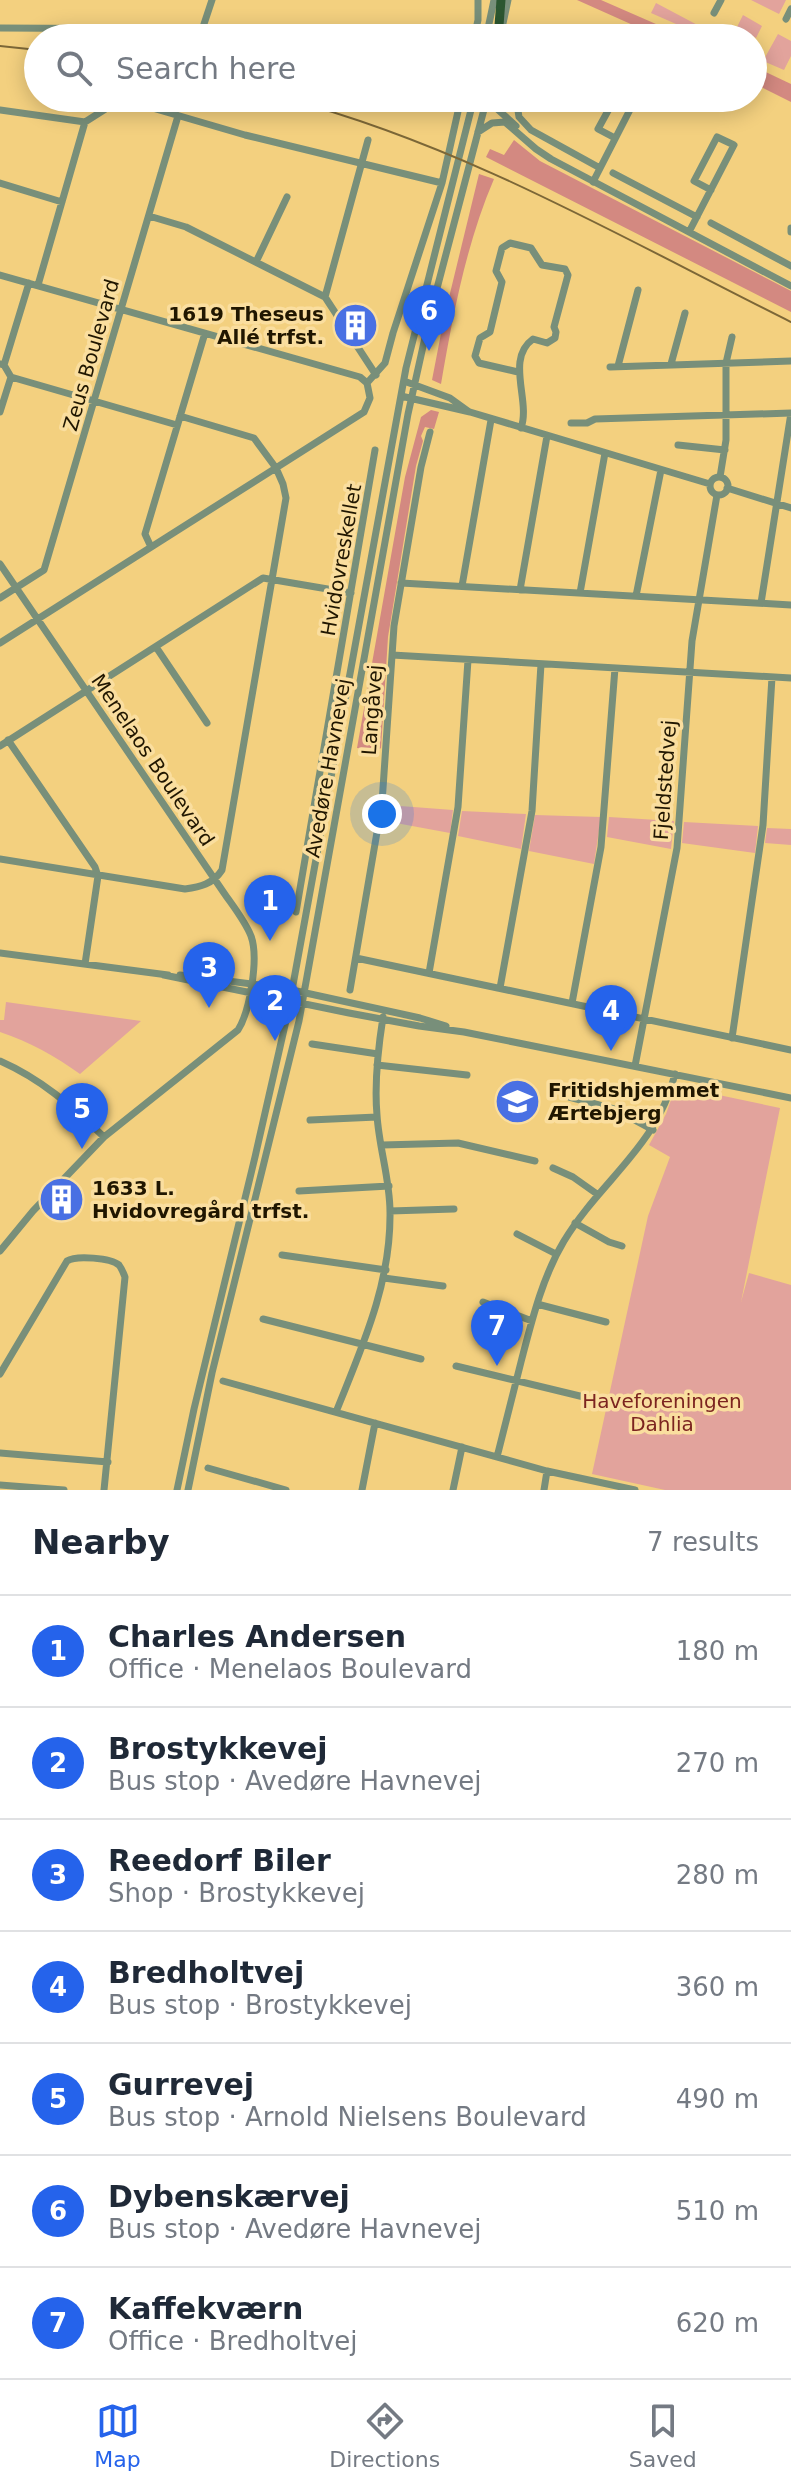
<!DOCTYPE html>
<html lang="en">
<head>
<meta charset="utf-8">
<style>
  body { margin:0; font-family:"DejaVu Sans",sans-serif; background:#f2f2f3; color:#1f2937 }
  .you { position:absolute; left:382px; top:814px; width:28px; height:28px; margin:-20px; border:6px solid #fff; border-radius:50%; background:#1a73e8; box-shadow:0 0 0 12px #1a73e833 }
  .badge { display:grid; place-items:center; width:52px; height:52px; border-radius:50%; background:#2563eb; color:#fff; font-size:26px; font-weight:700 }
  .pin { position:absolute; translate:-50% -66px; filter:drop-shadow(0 2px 4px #0008) }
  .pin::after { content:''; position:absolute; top:42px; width:28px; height:24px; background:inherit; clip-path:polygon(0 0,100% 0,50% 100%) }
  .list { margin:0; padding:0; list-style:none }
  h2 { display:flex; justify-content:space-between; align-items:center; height:104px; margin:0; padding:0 32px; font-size:34px }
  h2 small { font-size:26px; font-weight:400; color:#747a83 }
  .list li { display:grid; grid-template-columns:52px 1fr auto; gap:24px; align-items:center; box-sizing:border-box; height:112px; padding:0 32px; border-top:2px solid #e0e1e3 }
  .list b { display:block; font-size:30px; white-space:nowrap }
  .list p { margin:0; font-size:26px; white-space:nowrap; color:#747a83 }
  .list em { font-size:26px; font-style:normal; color:#747a83 }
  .icon { flex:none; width:44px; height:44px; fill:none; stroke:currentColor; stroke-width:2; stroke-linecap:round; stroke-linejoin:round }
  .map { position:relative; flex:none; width:791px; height:1490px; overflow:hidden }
  .search { position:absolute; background:#fff; box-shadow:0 4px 20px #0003; left:24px; right:24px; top:24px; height:88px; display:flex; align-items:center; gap:20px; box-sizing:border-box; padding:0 28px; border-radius:44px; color:#747a83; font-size:30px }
  .sheet { height:888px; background:#fff }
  nav { display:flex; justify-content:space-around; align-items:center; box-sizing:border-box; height:112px; border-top:2px solid #e0e1e3; background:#fff; font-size:22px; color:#747a83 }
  nav a { display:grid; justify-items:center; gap:4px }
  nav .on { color:#2563eb }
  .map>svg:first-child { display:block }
</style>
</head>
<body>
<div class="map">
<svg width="791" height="1490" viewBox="0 0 791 1490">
  <rect width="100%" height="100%" fill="#f3d07f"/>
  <path fill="#e2a39c" d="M 751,0 L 786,0 L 779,14 Z
    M 656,3 L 722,38 L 708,38 L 651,13 Z
    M 743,15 L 762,26 L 756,38 L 737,27 Z
    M 778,34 L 791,41 L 791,56 L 784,70 L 763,61 Z
    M 387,805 L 453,810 L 450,833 L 385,821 Z
    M 462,811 L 526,814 L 521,849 L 458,836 Z
    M 535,815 L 601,817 L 594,864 L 529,851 Z
    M 609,817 L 674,821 L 671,849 L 607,837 Z
    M 684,822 L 758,826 L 755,853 L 682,843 Z
    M 767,828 L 791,829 L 791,845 L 765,843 Z
    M 6,1002 L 141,1021 L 80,1074 C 55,1056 30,1042 0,1032 L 0,1020 L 4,1020 Z
    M 676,1086 L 780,1108 L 741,1302 L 749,1273 L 791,1285 L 791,1490 L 665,1490 L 592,1474 L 648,1216 L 670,1157 L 649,1145 L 666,1114 Z"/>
  <path fill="#d38981" d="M 577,0 L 601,0 L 688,38 L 662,38 Z
    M 753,66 L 791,84 L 791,102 L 753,83 Z
    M 514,140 L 540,161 L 791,291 L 791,312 L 486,157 L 490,149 L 504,155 Z
    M 479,174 L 494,179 C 466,244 453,315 441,384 L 432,380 L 444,318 Z
    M 431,410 L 439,412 L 434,429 L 425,427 L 421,436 L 423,441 L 416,466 L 388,637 L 381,748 L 377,751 L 357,748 L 405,477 L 421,417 Z"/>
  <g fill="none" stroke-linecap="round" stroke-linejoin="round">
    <path stroke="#788f7a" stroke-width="7" d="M 714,13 L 721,0
      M 786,19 L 791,9
      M 0,28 L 183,29 L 202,30 L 228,38
      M 502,28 L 508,0
      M 202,30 L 212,0
      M 474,38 L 478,20 L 478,0
      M 486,38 L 494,0
      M 546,38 L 547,36
      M 491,98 L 495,107 L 516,126
      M 516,98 L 519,117 L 531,130 L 600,168
      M 615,98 L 598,129 L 615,138
      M 377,105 L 379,98
      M 0,110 L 85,122 L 118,101 L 125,100 L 245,135 L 442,183
      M 478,132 L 492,123 L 505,122 L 536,149 L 551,159 L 791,286
      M 613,173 L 697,217
      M 593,182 L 636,98
      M 0,183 L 62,202
      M 149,216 L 186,227 L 325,297 L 376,375
      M 711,223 L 791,266
      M 791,228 L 791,232
      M 689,232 L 734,145 L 717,137 L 694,181 L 711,190
      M 256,262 L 287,197
      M 0,275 L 360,377 L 367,383
      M 38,285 L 85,122
      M 325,297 L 368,140
      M 0,364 L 4,365 L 11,377 L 177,425
      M 671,364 L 685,313
      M 4,365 L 29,283
      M 618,366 L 638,290
      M 610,367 L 791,361
      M 518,372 L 479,363 L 475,356 L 480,338 L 490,332 L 502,282 L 496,271 L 502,248 L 510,243 L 531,248 L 542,265 L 565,269 L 568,275 L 554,327 L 556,332 L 555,338 L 547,343 L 533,339 C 505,359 531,401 521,428
      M 404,381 L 450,398 L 468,411
      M 367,383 L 385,363 L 393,333 L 442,183 L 461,98
      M 401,396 L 470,412 L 710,484
      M 0,412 L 11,377
      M 571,423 L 587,423 L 595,419 L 791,413 L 761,603
      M 678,445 L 725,450
      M 720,477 L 726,440 L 726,363 L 732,337
      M710 486a9 9 0 1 1 18 0a9 9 0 1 1-18 0Z
      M 727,488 L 791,508
      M 151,547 L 145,534 L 205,333
      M 0,564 L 224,893 C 233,906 245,921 251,936 C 259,958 250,1011 238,1030 L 104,1137 L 33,1211 L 0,1251
      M 401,583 L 791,605
      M 462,586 L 491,420
      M 520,590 L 547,436
      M 580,593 L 605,453
      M 636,596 L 661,470
      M 0,598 L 44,570 L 178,116
      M 0,643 L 364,412 L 370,398 L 367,383
      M 156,647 L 207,723
      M 392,655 L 791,678
      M 8,740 L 95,867 L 98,876 L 85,964
      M 0,746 L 263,578 L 351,593
      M 0,859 L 185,889 C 200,887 213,884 222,870 L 286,498 L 283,484 L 276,468 L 254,438 L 180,416
      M 296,912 L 375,450
      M 0,953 L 168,975
      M 356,958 L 791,1050
      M 429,973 L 458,807 L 468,660
      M 164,975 L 349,1013 L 419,1026 L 464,1032 L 791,1098
      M 180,975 L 283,988 L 420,1018 L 446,1026
      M 500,988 L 532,811 L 541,664
      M 350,990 L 382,803 L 394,626 L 421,467 L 430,432
      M 572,1003 L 601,847 L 615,668
      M 732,1038 L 763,825 L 772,677
      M 312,1044 L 378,1054
      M 0,1061 C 41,1079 72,1106 104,1137
      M 377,1065 L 467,1075
      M 635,1066 L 677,848 L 692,641 L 717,495
      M 569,1097 L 614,1109 L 653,1130
      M 310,1120 L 377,1117
      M 382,1145 L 458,1143 L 535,1161
      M 553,1168 L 573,1177 L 597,1194
      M 299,1191 L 389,1186
      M 390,1211 L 454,1209
      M 575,1223 L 609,1242 L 622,1246
      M 517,1234 L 556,1254
      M 282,1255 L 386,1270
      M 384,1278 L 443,1286
      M 483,1302 L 532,1321
      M 537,1304 L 606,1322
      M 263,1319 L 421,1359
      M 456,1366 L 588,1398
      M 0,1374 L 67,1261 C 76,1255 111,1258 119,1265 C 122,1269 123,1272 125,1277 L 104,1490
      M 223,1381 L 547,1471 L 635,1490
      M 336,1412 C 362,1347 391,1284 390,1212 C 390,1179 379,1148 377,1115 C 374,1082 378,1049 383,1017
      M 0,1453 L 108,1462
      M 497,1457 C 505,1425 513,1393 521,1362 C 532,1320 542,1278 564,1241 C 601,1180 657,1147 675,1074
      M 208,1468 L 286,1490
      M 0,1485 L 64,1490
      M 177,1490 L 194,1409 L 255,1157 L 288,1012 L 406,368 L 474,98
      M 188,1490 L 212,1373 L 299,1021 L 408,414 L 430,315 L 487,98
      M 362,1490 L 375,1423
      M 453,1490 L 462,1447
      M 544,1490 L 547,1471"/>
    <path stroke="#2b5630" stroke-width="9" d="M 498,38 L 501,0"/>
    <path stroke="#7c6737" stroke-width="2" d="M 0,46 L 38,50
      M 284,98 C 466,146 624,239 791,322"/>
  </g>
  <defs>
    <symbol id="building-disc" viewBox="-11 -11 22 22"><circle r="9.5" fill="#4970e3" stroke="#fade9f"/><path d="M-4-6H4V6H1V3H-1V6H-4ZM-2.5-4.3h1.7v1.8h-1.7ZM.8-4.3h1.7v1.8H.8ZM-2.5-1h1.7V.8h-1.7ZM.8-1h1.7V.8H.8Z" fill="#fff"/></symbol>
    <symbol id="school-disc" viewBox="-11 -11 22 22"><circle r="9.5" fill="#4970e3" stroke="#fade9f"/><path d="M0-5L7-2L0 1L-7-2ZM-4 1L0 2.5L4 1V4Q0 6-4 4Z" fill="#fff"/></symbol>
  </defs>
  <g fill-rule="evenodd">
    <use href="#building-disc" x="330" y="300" width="51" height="51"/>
    <use href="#school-disc" x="492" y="1076" width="51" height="51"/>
    <use href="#building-disc" x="36" y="1174" width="51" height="51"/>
  </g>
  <g text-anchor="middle" stroke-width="7" stroke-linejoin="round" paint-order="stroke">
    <g font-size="20" font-weight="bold" fill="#201600" stroke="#fade9f" text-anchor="start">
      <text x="324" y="321" text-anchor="end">1619 Theseus<tspan x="324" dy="23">Allé trfst.</tspan></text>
      <text x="548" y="1097">Fritidshjemmet<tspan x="548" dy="23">Ærtebjerg</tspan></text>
      <text x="92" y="1195">1633 L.<tspan x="92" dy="23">Hvidovregård trfst.</tspan></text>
    </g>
    <g font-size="20" fill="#201600" stroke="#fade9f">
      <text transform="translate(91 355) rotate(-74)" y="7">Zeus Boulevard</text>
      <text transform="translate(341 560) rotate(-80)" y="7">Hvidovreskellet</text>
      <text transform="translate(372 710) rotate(-86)" y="7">Langåvej</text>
      <text transform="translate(153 760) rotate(56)" y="7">Menelaos Boulevard</text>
      <text transform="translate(328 768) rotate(-80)" y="7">Avedøre Havnevej</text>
      <text transform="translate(665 780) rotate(-86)" y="7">Fjeldstedvej</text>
    </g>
    <g font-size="20" fill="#7c2420" stroke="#fade9f">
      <text x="662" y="1408">Haveforeningen<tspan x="662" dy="23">Dahlia</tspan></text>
    </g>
  </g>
</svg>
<div class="you"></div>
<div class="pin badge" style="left:270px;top:941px">1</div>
<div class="pin badge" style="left:275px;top:1041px">2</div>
<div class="pin badge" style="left:209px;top:1008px">3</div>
<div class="pin badge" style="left:611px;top:1051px">4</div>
<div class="pin badge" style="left:82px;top:1149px">5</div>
<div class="pin badge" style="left:429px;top:351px">6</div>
<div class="pin badge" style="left:497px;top:1366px">7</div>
<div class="search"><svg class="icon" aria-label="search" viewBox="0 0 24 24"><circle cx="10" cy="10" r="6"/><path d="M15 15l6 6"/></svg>Search here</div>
</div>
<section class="sheet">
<h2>Nearby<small>7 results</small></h2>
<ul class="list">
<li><span class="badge">1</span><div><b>Charles Andersen</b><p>Office · Menelaos Boulevard</p></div><em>180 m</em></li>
<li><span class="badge">2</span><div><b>Brostykkevej</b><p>Bus stop · Avedøre Havnevej</p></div><em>270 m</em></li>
<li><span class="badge">3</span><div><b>Reedorf Biler</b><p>Shop · Brostykkevej</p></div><em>280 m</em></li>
<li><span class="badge">4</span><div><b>Bredholtvej</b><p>Bus stop · Brostykkevej</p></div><em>360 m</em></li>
<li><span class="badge">5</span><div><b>Gurrevej</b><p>Bus stop · Arnold Nielsens Boulevard</p></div><em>490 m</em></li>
<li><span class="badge">6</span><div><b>Dybenskærvej</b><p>Bus stop · Avedøre Havnevej</p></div><em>510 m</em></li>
<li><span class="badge">7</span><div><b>Kaffekværn</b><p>Office · Bredholtvej</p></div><em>620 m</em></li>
</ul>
</section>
<nav>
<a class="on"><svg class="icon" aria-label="map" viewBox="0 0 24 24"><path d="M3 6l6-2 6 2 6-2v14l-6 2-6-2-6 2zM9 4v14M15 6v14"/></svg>Map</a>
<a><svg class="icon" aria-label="directions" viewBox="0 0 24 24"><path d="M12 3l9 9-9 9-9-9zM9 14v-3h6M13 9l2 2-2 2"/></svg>Directions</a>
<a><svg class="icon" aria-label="saved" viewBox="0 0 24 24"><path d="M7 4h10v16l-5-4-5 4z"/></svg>Saved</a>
</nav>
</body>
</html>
